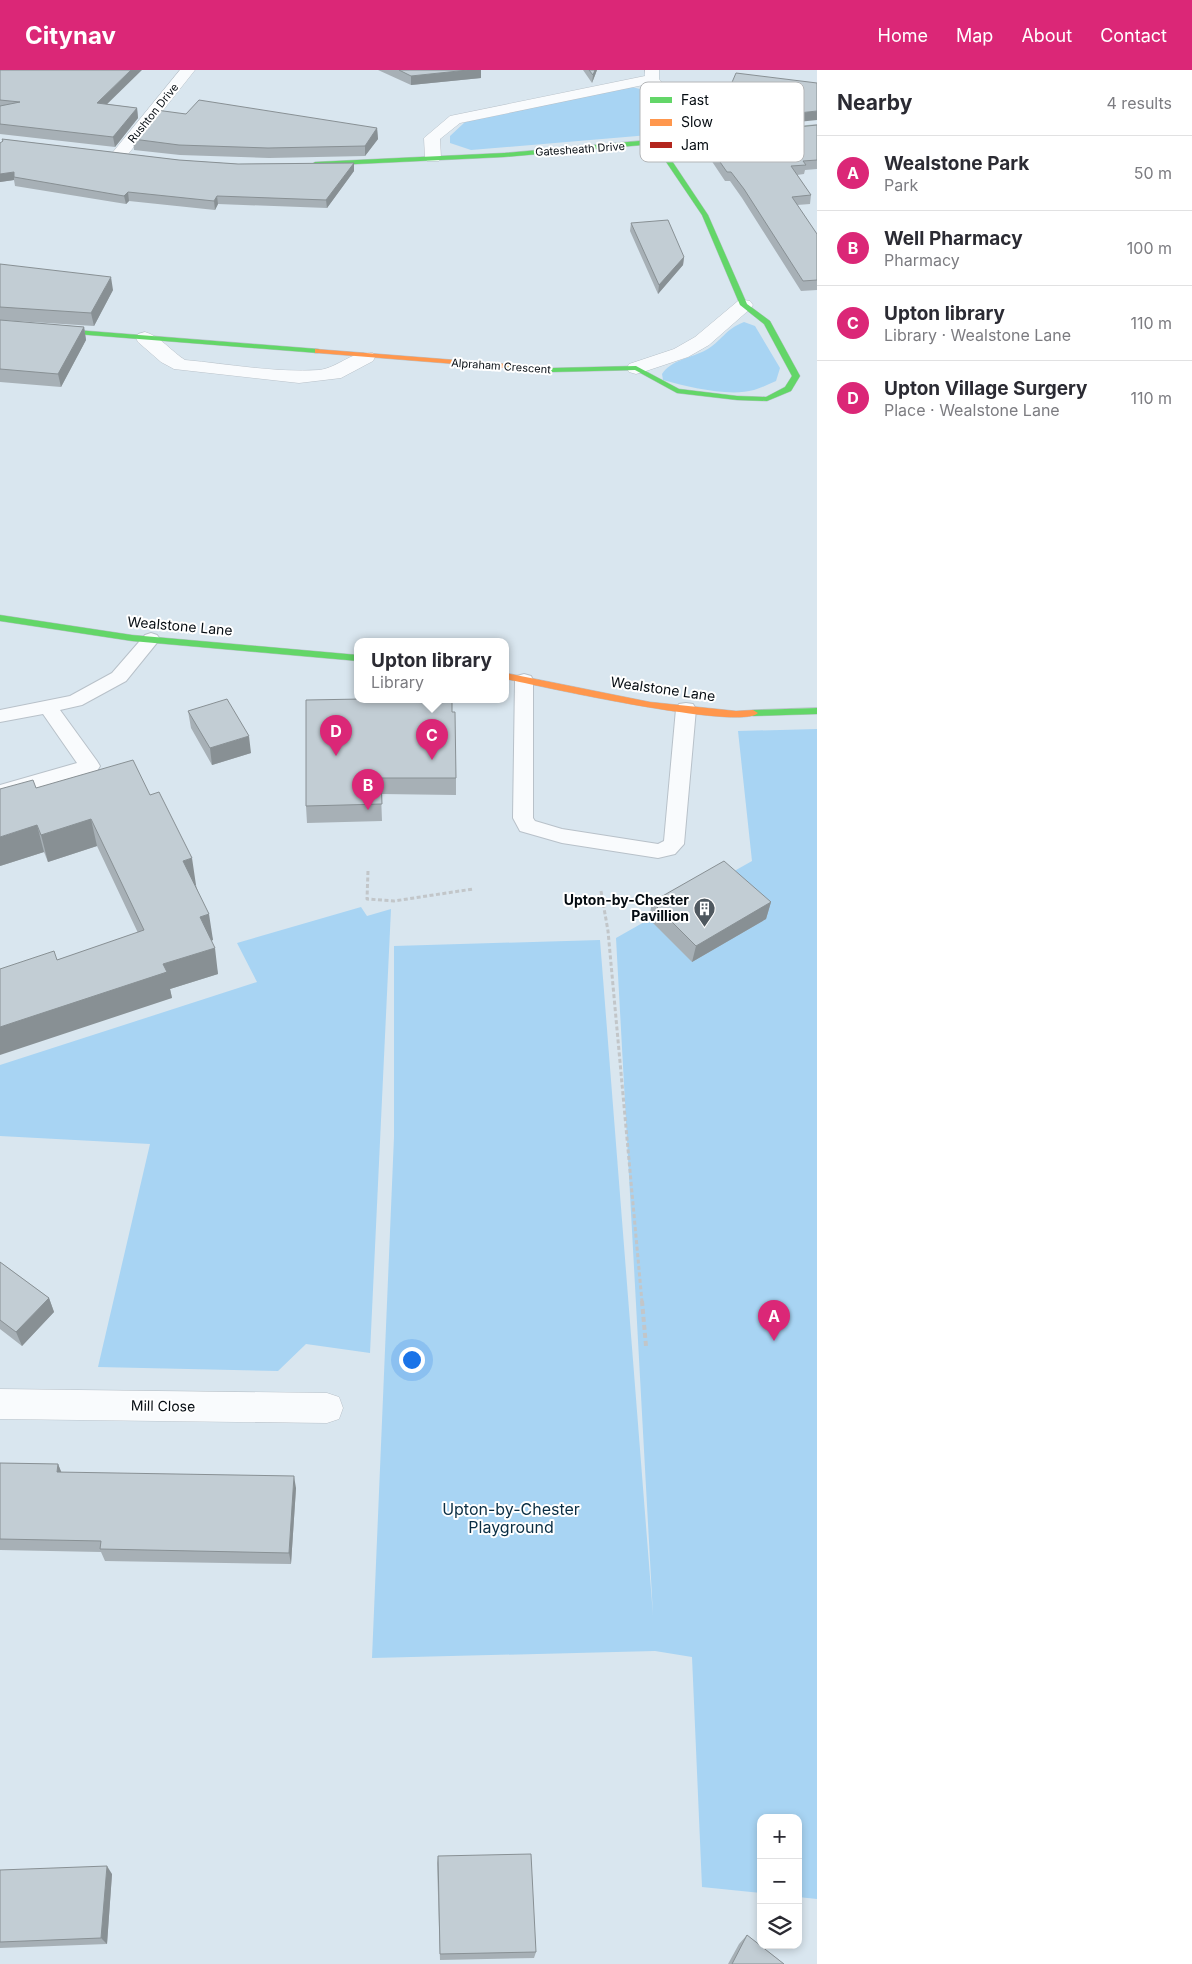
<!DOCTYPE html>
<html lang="en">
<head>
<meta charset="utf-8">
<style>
  body { margin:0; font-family:Inter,sans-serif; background:#f7f7f7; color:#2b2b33 }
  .controls { position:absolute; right:15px; bottom:15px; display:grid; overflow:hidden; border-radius:10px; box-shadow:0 2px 8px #0003 }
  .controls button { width:45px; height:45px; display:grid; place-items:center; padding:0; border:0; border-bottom:1px solid #e1e1e2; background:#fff; color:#2b2b33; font:25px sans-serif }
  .you { position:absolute; left:411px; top:1289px; width:18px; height:18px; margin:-12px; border:4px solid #fff; border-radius:50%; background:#1a73e8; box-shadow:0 0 0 8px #1a73e833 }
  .badge { display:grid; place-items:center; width:32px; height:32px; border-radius:50%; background:#db2777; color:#fff; font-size:16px; font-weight:700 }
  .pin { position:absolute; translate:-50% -41px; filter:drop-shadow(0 1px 2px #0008) }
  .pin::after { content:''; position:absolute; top:26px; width:18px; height:15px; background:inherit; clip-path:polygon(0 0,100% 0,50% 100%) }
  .popup { position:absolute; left:354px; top:568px; width:155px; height:65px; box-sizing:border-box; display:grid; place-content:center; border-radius:10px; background:#fff; filter:drop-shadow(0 1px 4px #0005); font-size:16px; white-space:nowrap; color:#7c7c81 }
  .popup b { font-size:19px; color:#2b2b33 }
  .popup::after { content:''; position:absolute; left:50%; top:100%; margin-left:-10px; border:10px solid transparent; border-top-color:#fff }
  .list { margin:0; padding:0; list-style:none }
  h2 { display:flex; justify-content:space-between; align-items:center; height:65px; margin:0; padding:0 20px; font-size:21px }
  h2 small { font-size:16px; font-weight:400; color:#7c7c81 }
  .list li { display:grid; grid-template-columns:32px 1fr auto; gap:15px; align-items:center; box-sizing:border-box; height:75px; padding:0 20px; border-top:1px solid #e1e1e2 }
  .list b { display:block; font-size:19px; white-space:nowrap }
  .list p { margin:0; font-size:16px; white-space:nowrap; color:#7c7c81 }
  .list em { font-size:16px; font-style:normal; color:#7c7c81 }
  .icon { flex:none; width:28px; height:28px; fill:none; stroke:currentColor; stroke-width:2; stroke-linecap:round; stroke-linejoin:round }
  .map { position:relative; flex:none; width:817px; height:1894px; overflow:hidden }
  header { display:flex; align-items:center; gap:30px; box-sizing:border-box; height:70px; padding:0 25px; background:#db2777; color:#fff }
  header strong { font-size:24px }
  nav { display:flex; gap:28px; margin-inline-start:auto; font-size:18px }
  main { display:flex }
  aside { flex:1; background:#fff }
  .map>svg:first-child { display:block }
</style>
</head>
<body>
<header>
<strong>Citynav</strong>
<nav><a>Home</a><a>Map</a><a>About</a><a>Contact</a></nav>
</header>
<main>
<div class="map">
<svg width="817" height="1894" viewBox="0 0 817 1894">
  <rect width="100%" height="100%" fill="#d9e6ef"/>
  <path fill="#a8d4f3" d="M 631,17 C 654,21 658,28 671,46 L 659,59 L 649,65 L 471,80 L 450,73 L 450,66 L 465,52 Z
    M 744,252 L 755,256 L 780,298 L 776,311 C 769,314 761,318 754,320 C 729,327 688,317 663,310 L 662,304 C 671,290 691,288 706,280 C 721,272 725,259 744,252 Z
    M 817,659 L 817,1829 L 798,1827 L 798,1748 L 761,1748 L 761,1823 L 702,1817 L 692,1587 L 655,1581 L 372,1588 L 394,1067 L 394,876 L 600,870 L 653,1545 L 616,868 L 752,791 L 738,661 Z
    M 361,837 L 367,846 L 391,839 L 370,1283 L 306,1274 L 278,1301 L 98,1297 L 150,1074 L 0,1066 L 0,995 L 257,912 L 237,873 Z"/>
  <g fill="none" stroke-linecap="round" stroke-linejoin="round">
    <defs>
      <path id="lane" d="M 151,563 L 157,565 L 160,569 L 126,611 L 82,635 L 60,640 L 97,691 L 100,696 L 97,701 L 0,729 L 0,715 L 77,693 L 43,644 L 0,652 L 0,640 L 70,626 L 112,603 L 145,565 Z
        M 524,604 L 531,606 L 533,610 L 533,748 L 535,751 L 562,759 L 658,774 L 664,771 L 676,639 L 679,634 L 686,633 L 693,634 L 696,639 L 684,774 L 675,784 L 658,788 L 562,773 L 520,761 L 513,748 L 515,610 L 517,606 Z"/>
      <path id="street" d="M 180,0 L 195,0 L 125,88 L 113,88 L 111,85 L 113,82 Z
        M 645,0 L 659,0 L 659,9 L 686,45 L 696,70 L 694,73 L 682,73 L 670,45 L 648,14 L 460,53 L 440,69 L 441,88 L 439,91 L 427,91 L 425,88 L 424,68 L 450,46 L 645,6 Z
        M 744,230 L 750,231 L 753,235 L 750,239 L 709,275 L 688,287 L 643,302 L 636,304 L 629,302 L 627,298 L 629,294 L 674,279 L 695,267 L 738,231 Z
        M 145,262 C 160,266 172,282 185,290 C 229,294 275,303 319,300 C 338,298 354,279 373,283 L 375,287 L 373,291 L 341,308 L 299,313 L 174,299 L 161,292 L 138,272 L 136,268 L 138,264 Z
        M 0,1319 L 327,1323 L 339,1327 L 343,1338 L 339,1349 L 327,1353 L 0,1349 Z"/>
      <path id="fast" d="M 817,55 L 817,59 L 660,73 L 708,145 L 747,234 L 770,251 L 800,306 L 791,321 L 767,331 L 737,330 L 677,323 L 635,300 L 553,302 L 506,298 L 502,296 L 506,294 L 553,298 L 636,296 L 679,319 L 737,326 L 766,327 L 785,317 L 792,306 L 764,254 L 740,235 L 702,145 L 654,74 L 504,87 L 315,96 L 312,94 L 315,92 L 504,83 Z
        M 0,254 L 318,279 L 322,281 L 318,283 L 0,258 Z
        M 0,545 L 132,565 L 358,585 L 358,591 L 132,571 L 0,551 Z
        M 817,638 L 817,644 L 753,646 L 748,643 L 753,640 Z"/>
      <path id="slow" d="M 315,279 L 506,294 L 510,296 L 506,298 L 318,283 L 315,283 Z
        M 506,603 L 650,632 L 736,641 L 753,640 L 758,643 C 741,661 539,616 506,609 Z"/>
    </defs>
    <use href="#lane" stroke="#b8c1c9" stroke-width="2"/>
    <use href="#street" stroke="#b8c1c9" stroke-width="1"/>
    <use href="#fast" stroke="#b8c1c9" stroke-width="1"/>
    <use href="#slow" stroke="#b8c1c9" stroke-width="1"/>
    <path stroke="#c2c6c9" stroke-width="3" stroke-dasharray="4 2.5" stroke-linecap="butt" d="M 368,801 L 367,829 L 394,831 L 473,819
      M 601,821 L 608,861 L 642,1232"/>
    <path stroke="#c2c6c9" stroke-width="4" stroke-dasharray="5 3" stroke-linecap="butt" d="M 642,1231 L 646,1276"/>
    <use href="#lane" fill="#f9fbfd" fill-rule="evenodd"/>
    <use href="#street" fill="#f9fbfd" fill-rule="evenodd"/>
    <use href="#fast" fill="#63d668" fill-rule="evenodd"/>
    <use href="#slow" fill="#ff974d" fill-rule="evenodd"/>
  </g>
  <path fill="#a7b0b6" d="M 0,0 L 107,34 L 137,38 L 138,48 L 115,77 L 0,64 Z
    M 378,0 L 481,0 L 481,8 L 411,15 Z
    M 583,0 L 597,0 L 592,13 Z
    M 186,44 L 377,58 L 378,69 L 365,86 L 269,88 L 180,85 L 134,80 L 133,69 Z
    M 817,55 L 817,99 L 805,100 L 804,104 L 797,105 L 811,125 L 810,134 L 797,135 L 817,164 L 817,220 L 801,221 L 742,128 L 730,111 L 725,111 L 705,81 L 706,72 Z
    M 2,69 L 179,90 L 238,94 L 354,93 L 354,101 L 327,138 L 218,134 L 215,140 L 129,131 L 126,134 L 15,116 L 14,110 L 0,112 L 0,73 L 2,72 Z
    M 631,153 L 684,187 L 683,195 L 658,224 L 630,161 Z
    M 0,194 L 113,220 L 94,256 L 0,250 Z
    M 0,250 L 84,257 L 86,270 L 61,317 L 0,312 Z
    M 188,641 L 251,683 L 212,695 L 191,658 Z
    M 452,642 L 456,708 L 456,725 L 381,724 L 382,751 L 307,753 L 306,736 Z
    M 36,718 L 150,725 L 196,815 L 213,870 L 211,871 L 218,904 L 170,919 L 172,928 L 57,890 L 138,863 L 97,776 L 48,792 L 44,782 L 0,796 Z
    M 652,832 L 771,832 L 766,849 L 692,892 L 649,849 Z
    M 0,1192 L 49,1228 L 54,1242 L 22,1276 L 0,1259 Z
    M 0,1393 L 58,1394 L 61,1402 L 296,1418 L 291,1494 L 105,1491 L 101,1482 L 0,1480 Z
    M 438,1786 L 536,1882 L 534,1888 L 440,1890 L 437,1793 Z
    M 0,1800 L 112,1804 L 107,1874 L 0,1878 Z
    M 747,1865 L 784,1894 L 728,1894 L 739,1874 Z"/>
  <path fill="#889094" d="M 131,0 L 142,0 L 99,42 L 97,33 Z
    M 468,0 L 481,0 L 481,8 L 411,15 L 411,6 Z
    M 595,0 L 597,0 L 592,13 L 593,5 Z
    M 137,38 L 138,48 L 115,77 L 113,67 Z
    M 817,41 L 817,50 L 713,61 L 715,52 Z
    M 377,58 L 378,69 L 365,86 L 365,76 Z
    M 354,93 L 354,101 L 327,138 L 326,130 Z
    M 14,102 L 14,110 L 0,112 L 0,104 Z
    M 128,122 L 129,131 L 126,134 L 124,126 Z
    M 217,126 L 218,134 L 215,140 L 214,131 Z
    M 684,187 L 683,195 L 658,224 L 659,215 Z
    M 111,207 L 113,220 L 94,256 L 91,243 Z
    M 84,257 L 86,270 L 61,317 L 58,304 Z
    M 249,666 L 251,683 L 212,695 L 210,678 Z
    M 91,749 L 97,776 L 48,792 L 41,765 Z
    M 37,755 L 44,782 L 0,796 L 0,767 Z
    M 192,788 L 196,815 L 188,817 L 183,791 Z
    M 771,832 L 766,849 L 692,892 L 696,876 Z
    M 209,844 L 213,870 L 204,873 L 200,847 Z
    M 215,878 L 218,904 L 170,919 L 172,928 L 0,985 L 0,957 L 163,894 Z
    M 49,1228 L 54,1242 L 22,1276 L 16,1262 Z
    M 58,1394 L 63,1406 L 57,1402 Z
    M 294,1406 L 296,1418 L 291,1494 L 289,1483 Z
    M 107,1796 L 112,1804 L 107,1874 L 101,1868 Z"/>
  <path fill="#c2cdd4" stroke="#889094" d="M 0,0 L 131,0 L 97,33 L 137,38 L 113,67 L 0,54 L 0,36 L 20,32 L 0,30 Z
    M 399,0 L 468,0 L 411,6 Z
    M 589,0 L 595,0 L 593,5 Z
    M 736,3 L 817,13 L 817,41 L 715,52 Z
    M 199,30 L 377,58 L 365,76 L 268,78 L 179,75 L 133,69 L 156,40 L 186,44 Z
    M 817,55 L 817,90 L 803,91 L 806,95 L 791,96 L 811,125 L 792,127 L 817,164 L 817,210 L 803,211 L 744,119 L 731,102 L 727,102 L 706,72 L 709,66 Z
    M 2,69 L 179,90 L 238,94 L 354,93 L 326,130 L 217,126 L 214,131 L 128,122 L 124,126 L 14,107 L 14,102 L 0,104 L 0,73 L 3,71 Z
    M 668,150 L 684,187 L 659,215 L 631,153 Z
    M 0,194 L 111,207 L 91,243 L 0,237 Z
    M 0,250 L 84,257 L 58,304 L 0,299 Z
    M 227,629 L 249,666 L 210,678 L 188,641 Z
    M 362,629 L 452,629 L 452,642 L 455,642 L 456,708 L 381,708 L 382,734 L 306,736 L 306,630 Z
    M 133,690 L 150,725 L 159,722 L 192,788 L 183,791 L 209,844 L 200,847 L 215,878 L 163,894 L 167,902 L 0,957 L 0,899 L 54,881 L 57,890 L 144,860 L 91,749 L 41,765 L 37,755 L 0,767 L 0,719 L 33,710 L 36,718 Z
    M 724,791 L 771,832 L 696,876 L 652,832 Z
    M 0,1192 L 49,1228 L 16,1262 L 0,1250 Z
    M 0,1393 L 58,1394 L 57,1402 L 294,1406 L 289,1483 L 100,1479 L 101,1471 L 0,1469 Z
    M 531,1784 L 536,1882 L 440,1884 L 438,1786 Z
    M 107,1796 L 101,1868 L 0,1872 L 0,1800 Z
    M 747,1865 L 784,1894 L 732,1894 Z"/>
  <defs>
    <symbol id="building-pin" viewBox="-11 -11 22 30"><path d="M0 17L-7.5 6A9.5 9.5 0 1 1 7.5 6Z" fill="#4f585f" stroke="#fff"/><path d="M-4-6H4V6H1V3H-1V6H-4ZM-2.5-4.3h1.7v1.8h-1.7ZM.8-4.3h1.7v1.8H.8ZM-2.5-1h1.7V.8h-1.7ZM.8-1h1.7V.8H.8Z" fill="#fff"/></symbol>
  </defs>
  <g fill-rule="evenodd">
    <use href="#building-pin" x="692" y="826" width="25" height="34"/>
  </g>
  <g text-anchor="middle" stroke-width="4" stroke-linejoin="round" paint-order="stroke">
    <g font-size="11" fill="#050c12" stroke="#fff">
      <text transform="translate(153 43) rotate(-51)" y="4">Rushton Drive</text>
      <text transform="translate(580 79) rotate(-4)" y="4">Gatesheath Drive</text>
      <text transform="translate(501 296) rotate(4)" y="4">Alpraham Crescent</text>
    </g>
    <g font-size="14" fill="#050c12" stroke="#fff">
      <text transform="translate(180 556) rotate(5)" y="5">Wealstone Lane</text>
      <text transform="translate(663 619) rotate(8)" y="5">Wealstone Lane</text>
      <text transform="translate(163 1336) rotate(1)" y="5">Mill Close</text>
    </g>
    <g font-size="14" font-weight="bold" fill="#050c12" stroke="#fff" text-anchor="end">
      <text x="689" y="835">Upton-by-Chester<tspan x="689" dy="16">Pavillion</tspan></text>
    </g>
    <g font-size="16" fill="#092e44" stroke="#fff">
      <text x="511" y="1445">Upton-by-Chester<tspan x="511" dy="18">Playground</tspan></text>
    </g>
  </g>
  <rect x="640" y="12" width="164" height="80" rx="8" fill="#fff" stroke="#b4b6b8" stroke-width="1"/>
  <rect x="650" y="27" width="22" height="6" fill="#63d668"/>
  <rect x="650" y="49" width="22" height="7" fill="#ff974d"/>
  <rect x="650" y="72" width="22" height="6" fill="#b3261e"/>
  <g font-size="14" fill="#050c12">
    <text x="681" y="35">Fast</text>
    <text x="681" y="57">Slow</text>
    <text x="681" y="80">Jam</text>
  </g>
</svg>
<div class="controls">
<button>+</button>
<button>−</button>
<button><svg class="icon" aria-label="layers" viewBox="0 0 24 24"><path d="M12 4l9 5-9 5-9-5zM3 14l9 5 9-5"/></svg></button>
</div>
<div class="you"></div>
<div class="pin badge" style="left:774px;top:1271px">A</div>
<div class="pin badge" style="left:368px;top:740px">B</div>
<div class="pin badge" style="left:432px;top:690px">C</div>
<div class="popup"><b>Upton library</b>Library</div>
<div class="pin badge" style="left:336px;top:686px">D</div>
</div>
<aside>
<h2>Nearby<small>4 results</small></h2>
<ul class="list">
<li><span class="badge">A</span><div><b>Wealstone Park</b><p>Park</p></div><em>50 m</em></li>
<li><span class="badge">B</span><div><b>Well Pharmacy</b><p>Pharmacy</p></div><em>100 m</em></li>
<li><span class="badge">C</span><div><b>Upton library</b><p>Library · Wealstone Lane</p></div><em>110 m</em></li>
<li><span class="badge">D</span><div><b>Upton Village Surgery</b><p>Place · Wealstone Lane</p></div><em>110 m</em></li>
</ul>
</aside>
</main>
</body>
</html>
